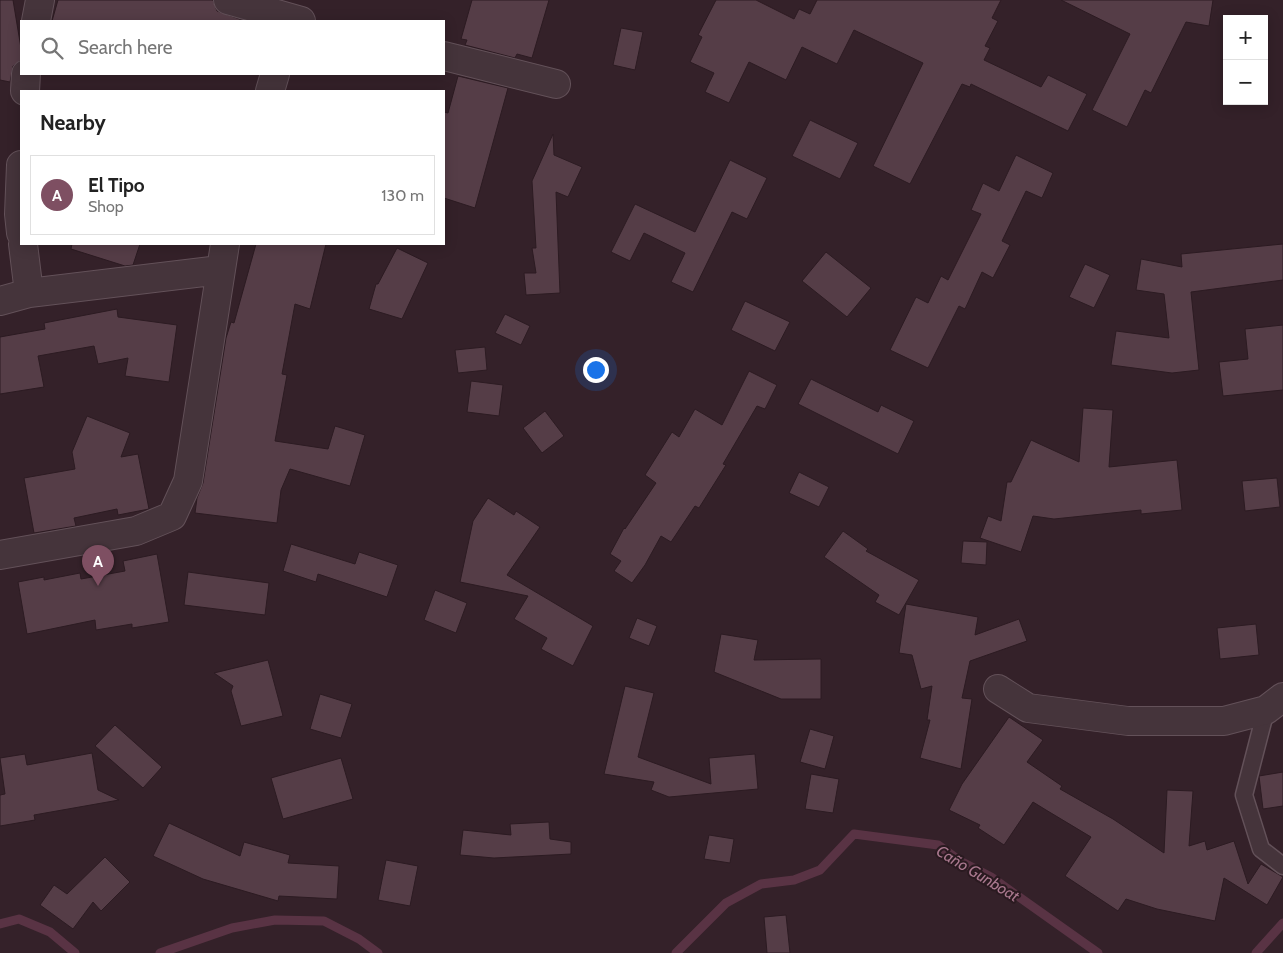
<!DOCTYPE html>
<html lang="en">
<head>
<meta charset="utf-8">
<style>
  body { margin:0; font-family:Cabin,sans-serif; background:#f6f6f6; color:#222 }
  .controls { position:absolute; right:15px; top:15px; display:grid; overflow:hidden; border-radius:0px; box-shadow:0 2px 12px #0003 }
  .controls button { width:45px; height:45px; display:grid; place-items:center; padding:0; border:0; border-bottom:1px solid #e0e0e0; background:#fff; color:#222; font:25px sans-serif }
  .you { position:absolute; left:595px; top:369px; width:18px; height:18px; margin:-12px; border:4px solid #fff; border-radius:50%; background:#1a73e8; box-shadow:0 0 0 8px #1a73e833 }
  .badge { display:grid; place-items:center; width:32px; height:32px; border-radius:50%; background:#7e4f62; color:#fff; font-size:16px; font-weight:700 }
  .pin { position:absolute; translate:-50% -41px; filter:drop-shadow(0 1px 2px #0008) }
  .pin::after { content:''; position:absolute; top:26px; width:18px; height:15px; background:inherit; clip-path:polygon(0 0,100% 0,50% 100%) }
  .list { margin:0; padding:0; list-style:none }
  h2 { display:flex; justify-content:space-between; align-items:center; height:65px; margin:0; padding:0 20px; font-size:21px }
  h2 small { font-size:16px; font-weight:400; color:#767676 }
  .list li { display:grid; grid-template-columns:32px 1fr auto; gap:15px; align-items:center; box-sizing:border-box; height:80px; margin:0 10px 10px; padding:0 10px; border:1px solid #e0e0e0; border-radius:0px }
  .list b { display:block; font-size:19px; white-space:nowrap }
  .list p { margin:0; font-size:16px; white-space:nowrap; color:#767676 }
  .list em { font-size:16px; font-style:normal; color:#767676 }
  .icon { flex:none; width:28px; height:28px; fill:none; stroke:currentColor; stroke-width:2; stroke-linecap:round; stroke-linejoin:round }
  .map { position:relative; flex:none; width:1283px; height:953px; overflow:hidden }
  .search { position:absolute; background:#fff; box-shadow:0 2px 12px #0003; left:20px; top:20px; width:425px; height:55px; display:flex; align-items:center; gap:12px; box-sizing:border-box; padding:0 18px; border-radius:0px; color:#767676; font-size:19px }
  .panel { position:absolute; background:#fff; box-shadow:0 2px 12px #0003; left:20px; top:90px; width:425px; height:155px; border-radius:0px }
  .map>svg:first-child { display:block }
</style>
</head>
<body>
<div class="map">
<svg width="1283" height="953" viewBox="0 0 1283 953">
  <rect width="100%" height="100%" fill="#342129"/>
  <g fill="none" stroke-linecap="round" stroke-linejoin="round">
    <path stroke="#593344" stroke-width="9" d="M 0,924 L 19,919 L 50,932 L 75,953
      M 160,953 L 232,928 L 275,920 L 324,921 L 359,939 L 378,953
      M 676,953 L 726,903 L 761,884 L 794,880 L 820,870 L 854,834 L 938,845 L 960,861 L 991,877 L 1098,953
      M 1256,953 L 1283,923"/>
  </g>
  <path fill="#553d47" stroke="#2c1b22" d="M 0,0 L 13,0 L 21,48 L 21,60 L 13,66 L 10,82 L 0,80 Z
    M 58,0 L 213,0 L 217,11 L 245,21 L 52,21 Z
    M 472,0 L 549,0 L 532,58 L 517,54 L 515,58 L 465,45 L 467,40 L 461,39 Z
    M 716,0 L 756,0 L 794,19 L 799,9 L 810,14 L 817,0 L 1001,0 L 992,18 L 998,21 L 985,46 L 990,48 L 984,60 L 1041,87 L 1048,75 L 1087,94 L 1068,131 L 971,84 L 970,87 L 962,84 L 910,184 L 873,166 L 923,63 L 854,30 L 837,64 L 802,47 L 786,80 L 749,62 L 729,103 L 705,92 L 714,73 L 690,62 L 702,37 L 698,35 Z
    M 1061,0 L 1213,0 L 1209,26 L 1186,22 L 1151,93 L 1145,90 L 1127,127 L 1092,110 L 1130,34 Z
    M 621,28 L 643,32 L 635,70 L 613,65 Z
    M 458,76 L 508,88 L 475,208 L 444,198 L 444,112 L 448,113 Z
    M 810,120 L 858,143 L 840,179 L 792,156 Z
    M 553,134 L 554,155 L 582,167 L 568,197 L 556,192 L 560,293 L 526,295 L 524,273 L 536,273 L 532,248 L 536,248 L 532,181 Z
    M 1016,155 L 1053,173 L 1042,198 L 1026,191 L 1002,241 L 1010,245 L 993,278 L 982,272 L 965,309 L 959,306 L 928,368 L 890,350 L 916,297 L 928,303 L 941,276 L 948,280 L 981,214 L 971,210 L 983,183 L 999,191 Z
    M 730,160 L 767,178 L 747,219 L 732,212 L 693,292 L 671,282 L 685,253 L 644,233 L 630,261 L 611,252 L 635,204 L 695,232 Z
    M 72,244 L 140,244 L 133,265 L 125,266 L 71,249 Z
    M 256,244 L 326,244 L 310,309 L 295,304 L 282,374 L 287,375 L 275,441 L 328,449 L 335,426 L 365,435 L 350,486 L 290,469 L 281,490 L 277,523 L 195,513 L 197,498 L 203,483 L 226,338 L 231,322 L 234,323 Z
    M 1283,244 L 1283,280 L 1191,292 L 1199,370 L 1172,373 L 1111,365 L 1116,331 L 1169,338 L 1164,294 L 1136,290 L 1141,259 L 1182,267 L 1181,254 Z
    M 397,248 L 428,263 L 402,319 L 369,309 L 376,284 L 378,284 Z
    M 826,252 L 871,288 L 847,317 L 802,281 Z
    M 1085,264 L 1110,275 L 1094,308 L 1069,297 Z
    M 745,301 L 790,322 L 775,351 L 731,330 Z
    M 117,309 L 118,317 L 177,325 L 169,382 L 125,376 L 128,358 L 98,364 L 94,346 L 38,356 L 44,387 L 0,394 L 0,337 L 45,329 L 44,323 Z
    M 505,314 L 530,326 L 521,345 L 495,333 Z
    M 1283,325 L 1283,390 L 1223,396 L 1219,362 L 1248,359 L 1245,329 Z
    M 485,347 L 487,370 L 458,373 L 455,350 Z
    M 749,371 L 777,385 L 765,409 L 757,406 L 723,464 L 726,465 L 699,508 L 695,506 L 671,542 L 661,536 L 645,565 L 632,583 L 614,571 L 621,561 L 610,554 L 624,528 L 625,529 L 656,483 L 645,475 L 672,432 L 679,437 L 695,409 L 722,425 Z
    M 811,379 L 878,412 L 881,405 L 914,421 L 898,454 L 798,404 Z
    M 471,381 L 503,385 L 499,416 L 467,412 Z
    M 1083,408 L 1113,410 L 1109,467 L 1177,460 L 1182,510 L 1141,514 L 1141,510 L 1054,519 L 1033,516 L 1021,552 L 980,538 L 988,516 L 1001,521 L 1007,482 L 1011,482 L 1031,440 L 1079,462 Z
    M 545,411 L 564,436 L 542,453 L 523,428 Z
    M 87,416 L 130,433 L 121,457 L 138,454 L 149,509 L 118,515 L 117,509 L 74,518 L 76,526 L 34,533 L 24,478 L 75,469 L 72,452 Z
    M 799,472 L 829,487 L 819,507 L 789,493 Z
    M 1277,478 L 1280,507 L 1245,511 L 1242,481 Z
    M 488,498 L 514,515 L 516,511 L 540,527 L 507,575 L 593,626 L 573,666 L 541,649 L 547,638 L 514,619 L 528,596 L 460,582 L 473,521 Z
    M 843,531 L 868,549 L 866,551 L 919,580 L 899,615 L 875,602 L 879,595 L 824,557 Z
    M 963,541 L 987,542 L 986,565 L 961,563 Z
    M 291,544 L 355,564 L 359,552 L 398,565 L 387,597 L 318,574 L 316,582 L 283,571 Z
    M 157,554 L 169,622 L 132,628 L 132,624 L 96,630 L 95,620 L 27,634 L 18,582 L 44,577 L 44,580 L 80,573 L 81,579 L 125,571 L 123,561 Z
    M 188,572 L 269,583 L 265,615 L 184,605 Z
    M 435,590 L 467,603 L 456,633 L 424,620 Z
    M 906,604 L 978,617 L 975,635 L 1019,619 L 1027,641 L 970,661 L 962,698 L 972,699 L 961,769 L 920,758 L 930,720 L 927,720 L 932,686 L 921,689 L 912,655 L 899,653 Z
    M 637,618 L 657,626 L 649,646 L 629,638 Z
    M 1256,624 L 1259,655 L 1220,659 L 1217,628 Z
    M 721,634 L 758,640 L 754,660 L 821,659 L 821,699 L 781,699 L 714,672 Z
    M 268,660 L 283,716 L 241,726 L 231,691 L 233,686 L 214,673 Z
    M 625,686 L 654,693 L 638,757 L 711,784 L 709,758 L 755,754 L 758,789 L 669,797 L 651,790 L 654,782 L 604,774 Z
    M 320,694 L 352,704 L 341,738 L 310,729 Z
    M 1009,717 L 1043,740 L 1027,762 L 1062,786 L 1060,789 L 1113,819 L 1164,853 L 1167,790 L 1193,791 L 1189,846 L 1205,841 L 1207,850 L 1234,841 L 1248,884 L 1261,864 L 1283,877 L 1267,905 L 1224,878 L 1215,921 L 1157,909 L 1126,899 L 1118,911 L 1065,876 L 1091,837 L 1046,810 L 1033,802 L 1004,845 L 978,828 L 980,825 L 949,810 L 962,784 Z
    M 115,725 L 162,767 L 143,788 L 95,746 Z
    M 810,729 L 834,736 L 825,769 L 800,762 Z
    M 92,753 L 98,790 L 119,800 L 34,815 L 35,820 L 0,826 L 0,795 L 5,794 L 0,758 L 25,754 L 27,765 Z
    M 341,758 L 353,799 L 283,819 L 271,778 Z
    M 1283,772 L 1283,806 L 1263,809 L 1259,776 Z
    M 811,774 L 839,779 L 833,813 L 805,809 Z
    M 549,822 L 550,839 L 571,842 L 571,854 L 494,858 L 460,855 L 463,830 L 511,835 L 510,824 Z
    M 169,823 L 240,856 L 244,842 L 290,855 L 288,863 L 339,866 L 337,899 L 279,896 L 278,901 L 203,879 L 153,856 Z
    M 709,835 L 734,839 L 730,863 L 704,859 Z
    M 105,857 L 130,882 L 101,911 L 93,902 L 73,929 L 40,905 L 54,885 L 67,894 Z
    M 386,860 L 418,866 L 410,906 L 378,900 Z
    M 786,915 L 790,953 L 767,953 L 764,917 Z"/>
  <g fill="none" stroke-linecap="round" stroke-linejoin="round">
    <defs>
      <path id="lane" d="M 1266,710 L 1244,795 L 1261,849 L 1283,866"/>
      <path id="street" d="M 228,0 L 301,21
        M 36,21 L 40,0
        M 444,56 L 556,84
        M 25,91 L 26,74
        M 270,91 L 275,74
        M 21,165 L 19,214 L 21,233
        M 23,244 L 29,293 L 220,270
        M 0,301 L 29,293
        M 0,555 L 136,531 L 172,516 L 188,481 L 225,244
        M 998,689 L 1028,708 L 1128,721 L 1224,721 L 1266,710 L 1283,697"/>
    </defs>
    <use href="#lane" stroke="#635159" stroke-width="19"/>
    <use href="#street" stroke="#635159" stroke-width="30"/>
    <use href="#lane" stroke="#45343b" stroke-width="16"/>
    <use href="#street" stroke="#45343b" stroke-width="28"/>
  </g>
  <g text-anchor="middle" stroke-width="4" stroke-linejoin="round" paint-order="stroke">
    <g font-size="16" font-style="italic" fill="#a9788e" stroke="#2a1a20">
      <text transform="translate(978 873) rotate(31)" y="6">Caño Gunboat</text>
    </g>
  </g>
</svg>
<div class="controls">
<button>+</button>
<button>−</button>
</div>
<div class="you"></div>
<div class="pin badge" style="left:98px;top:586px">A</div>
<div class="search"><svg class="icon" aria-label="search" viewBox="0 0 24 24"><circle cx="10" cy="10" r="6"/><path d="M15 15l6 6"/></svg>Search here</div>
<section class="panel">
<h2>Nearby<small></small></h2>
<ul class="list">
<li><span class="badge">A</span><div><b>El Tipo</b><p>Shop</p></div><em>130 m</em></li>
</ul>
</section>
</div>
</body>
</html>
